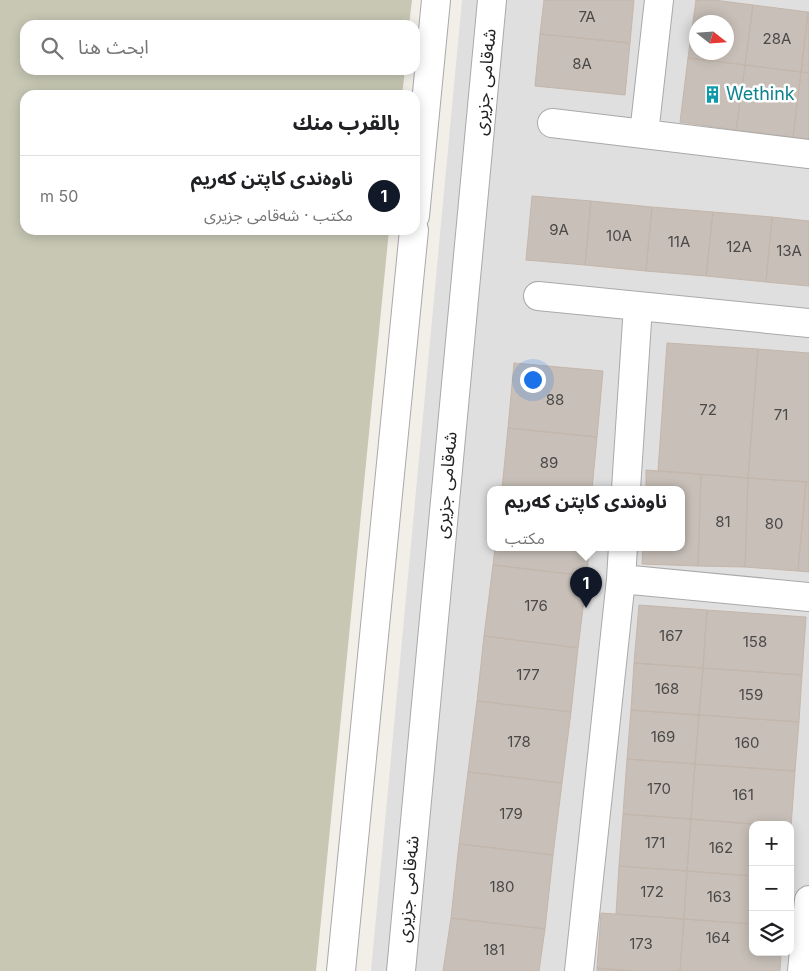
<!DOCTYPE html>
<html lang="ar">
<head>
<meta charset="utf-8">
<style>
  body { margin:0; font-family:Inter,"Noto Sans Arabic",sans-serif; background:#f6f6f6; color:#202124; direction:rtl }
  .controls { position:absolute; right:15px; bottom:15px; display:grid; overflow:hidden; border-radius:10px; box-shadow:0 2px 12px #0003 }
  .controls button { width:45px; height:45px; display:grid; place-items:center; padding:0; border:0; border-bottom:1px solid #e0e0e0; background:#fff; color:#202124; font:25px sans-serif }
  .compass { position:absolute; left:689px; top:15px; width:45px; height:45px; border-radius:50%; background:#fff; box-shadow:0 2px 12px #0003; rotate:107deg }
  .you { position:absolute; left:532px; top:379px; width:18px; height:18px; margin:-12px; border:4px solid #fff; border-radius:50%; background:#1a73e8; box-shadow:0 0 0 8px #1a73e833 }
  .badge { display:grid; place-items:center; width:32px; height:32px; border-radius:50%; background:#111827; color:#fff; font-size:16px; font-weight:700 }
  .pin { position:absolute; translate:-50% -41px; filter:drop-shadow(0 1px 2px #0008) }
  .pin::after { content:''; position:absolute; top:26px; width:18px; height:15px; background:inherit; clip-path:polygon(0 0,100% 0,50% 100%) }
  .popup { position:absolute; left:487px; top:486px; width:198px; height:65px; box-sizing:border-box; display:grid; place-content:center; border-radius:10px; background:#fff; filter:drop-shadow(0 1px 4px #0005); font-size:16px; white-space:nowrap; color:#757577 }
  .popup b { font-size:19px; color:#202124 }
  .popup::after { content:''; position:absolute; left:50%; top:100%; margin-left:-10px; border:10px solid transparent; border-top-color:#fff }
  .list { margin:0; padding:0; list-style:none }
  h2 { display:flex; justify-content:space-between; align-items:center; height:65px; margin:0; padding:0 20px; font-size:21px }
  h2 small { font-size:16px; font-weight:400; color:#757577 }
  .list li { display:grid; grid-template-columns:32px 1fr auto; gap:15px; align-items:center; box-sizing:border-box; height:80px; padding:0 20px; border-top:1px solid #e0e0e0 }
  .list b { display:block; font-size:19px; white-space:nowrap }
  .list p { margin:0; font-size:16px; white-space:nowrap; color:#757577 }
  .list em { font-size:16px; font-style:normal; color:#757577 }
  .icon { flex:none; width:28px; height:28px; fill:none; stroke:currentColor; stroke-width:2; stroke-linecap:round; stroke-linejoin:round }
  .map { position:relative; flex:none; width:809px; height:971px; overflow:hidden; direction:ltr }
  .search { position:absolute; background:#fff; box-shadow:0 2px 12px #0003; left:20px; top:20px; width:400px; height:55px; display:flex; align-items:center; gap:12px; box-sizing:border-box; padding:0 18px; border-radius:15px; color:#757577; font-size:19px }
  .panel { position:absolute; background:#fff; box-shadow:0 2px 12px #0003; left:20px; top:90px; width:400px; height:145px; border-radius:15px; direction:rtl }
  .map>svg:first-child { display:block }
</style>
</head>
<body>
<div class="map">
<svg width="809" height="971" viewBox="0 0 809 971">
  <rect width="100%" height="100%" fill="#f2efe9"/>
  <path fill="#e0dfdf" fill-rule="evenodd" d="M 462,0 L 809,0 L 809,971 L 371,971 ZM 696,22 L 726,22 L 726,52 L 696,52 ZM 491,489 L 681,489 L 681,547 L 491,547 ZM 753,825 L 790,825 L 790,952 L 753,952 Z"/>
  <path fill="#c7c7b4" d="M 0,0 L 412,0 L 409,25 L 25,25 L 25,70 L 405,70 L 402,95 L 25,95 L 25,230 L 389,230 L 316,971 L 0,971 Z"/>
  <path fill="#c7bfb8" stroke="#c4b6ab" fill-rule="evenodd" d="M 544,0 L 634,0 L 630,43 L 540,34 Z
    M 696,0 L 714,0 L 753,5 L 745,65 L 688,58 ZM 696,22 L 726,22 L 726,52 L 696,52 Z
    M 753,5 L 808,12 L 801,72 L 745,65 Z
    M 808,12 L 809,12 L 809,73 L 801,72 Z
    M 540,34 L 630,43 L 625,95 L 535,86 Z
    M 688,58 L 745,65 L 736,130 L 680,122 Z
    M 745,65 L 801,72 L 793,137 L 736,130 Z
    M 801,72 L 809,73 L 809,139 L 793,137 Z
    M 532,196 L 591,201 L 585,265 L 526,260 Z
    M 591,201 L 652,207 L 646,271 L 585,265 Z
    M 652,207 L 713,212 L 706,276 L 646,271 Z
    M 713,212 L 772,217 L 766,282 L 706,276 Z
    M 772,217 L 809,221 L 809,286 L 766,282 Z
    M 667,343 L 758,349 L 748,478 L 658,471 Z
    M 758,349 L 809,353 L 809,482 L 748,478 Z
    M 514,363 L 603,371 L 597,437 L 508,428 Z
    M 508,428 L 597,437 L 592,489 L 502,489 Z
    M 646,470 L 701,474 L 698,566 L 642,564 L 643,547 L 681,547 L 681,489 L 646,489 Z
    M 701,474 L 748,478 L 745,567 L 698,566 Z
    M 748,478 L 806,482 L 798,571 L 745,567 Z
    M 806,482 L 809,482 L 809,572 L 798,571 Z
    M 495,547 L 589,547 L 587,576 L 493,565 Z
    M 493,565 L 587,576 L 578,648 L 484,636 Z
    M 639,605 L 707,610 L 703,668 L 634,663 Z
    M 707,610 L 806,617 L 802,675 L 703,668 Z
    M 484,636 L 578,648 L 571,712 L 477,701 Z
    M 634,663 L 703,668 L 699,715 L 631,710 Z
    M 703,668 L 802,675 L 799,722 L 699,715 Z
    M 477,701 L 571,712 L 562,783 L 468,772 Z
    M 631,710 L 699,715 L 695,764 L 627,759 Z
    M 699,715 L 799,722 L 795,771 L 695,764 Z
    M 627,759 L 695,764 L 691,819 L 623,814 Z
    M 695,764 L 795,771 L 791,827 L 790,825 L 765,825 L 691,819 Z
    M 468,772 L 562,783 L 553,855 L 459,844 Z
    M 623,814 L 691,819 L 687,871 L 619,866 Z
    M 691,819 L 765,825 L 753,825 L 753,876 L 687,871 Z
    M 459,844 L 553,855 L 545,929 L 451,918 Z
    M 619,866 L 687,871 L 684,919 L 616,914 Z
    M 687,871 L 753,876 L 753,924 L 684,919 Z
    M 601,913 L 684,919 L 680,971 L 633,971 L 597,968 Z
    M 451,918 L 545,929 L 539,971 L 443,971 Z
    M 684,919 L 753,924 L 753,952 L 781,952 L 780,971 L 680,971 Z
    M 597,968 L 633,971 L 597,971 Z"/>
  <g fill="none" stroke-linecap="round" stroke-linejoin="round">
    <defs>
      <path id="minor" d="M 659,0 L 644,134 L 809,154
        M 552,123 L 644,134
        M 538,296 L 809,323
        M 626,489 L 638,306
        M 621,579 L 809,597
        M 579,971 L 621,579 L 623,547
        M 802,971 L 809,900"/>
      <path id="tertiary" d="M 415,216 L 436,0
        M 341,971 L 414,230
        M 401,971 L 492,0"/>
    </defs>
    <use href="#minor" stroke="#a9a9a9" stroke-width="30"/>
    <use href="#tertiary" stroke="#a9a9a9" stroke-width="30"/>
    <use href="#minor" stroke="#fff" stroke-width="28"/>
    <use href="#tertiary" stroke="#fff" stroke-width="28"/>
  </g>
  <defs>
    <symbol id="building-bare" viewBox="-9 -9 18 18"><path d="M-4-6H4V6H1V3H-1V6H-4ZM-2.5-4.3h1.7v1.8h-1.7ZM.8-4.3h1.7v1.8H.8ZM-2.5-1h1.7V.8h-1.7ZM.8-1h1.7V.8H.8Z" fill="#0f9aa8" stroke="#fff" stroke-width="2.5" paint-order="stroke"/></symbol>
  </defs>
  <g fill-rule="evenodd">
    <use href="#building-bare" x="700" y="82" width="25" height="25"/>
  </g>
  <g text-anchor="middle" stroke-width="5" stroke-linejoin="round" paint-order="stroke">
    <g font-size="15" fill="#4b4948">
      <text x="587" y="22">7A</text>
      <text x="777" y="44">28A</text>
      <text x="582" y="69">8A</text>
      <text x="559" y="235">9A</text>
      <text x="619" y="241">10A</text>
      <text x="679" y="247">11A</text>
      <text x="739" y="252">12A</text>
      <text x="789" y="256">13A</text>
      <text x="555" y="405">88</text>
      <text x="708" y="415">72</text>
      <text x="781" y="420">71</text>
      <text x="549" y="468">89</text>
      <text x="723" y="527">81</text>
      <text x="774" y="529">80</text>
      <text x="536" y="611">176</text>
      <text x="671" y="641">167</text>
      <text x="755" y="647">158</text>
      <text x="528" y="680">177</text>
      <text x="667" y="694">168</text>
      <text x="751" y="700">159</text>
      <text x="663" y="742">169</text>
      <text x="519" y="747">178</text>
      <text x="747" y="748">160</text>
      <text x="659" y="794">170</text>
      <text x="743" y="800">161</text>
      <text x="511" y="819">179</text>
      <text x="655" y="848">171</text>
      <text x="721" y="853">162</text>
      <text x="502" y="892">180</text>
      <text x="652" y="897">172</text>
      <text x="719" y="902">163</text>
      <text x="718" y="943">164</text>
      <text x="641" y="949">173</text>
      <text x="494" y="955">181</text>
    </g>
    <g font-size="18" fill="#222" stroke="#fff">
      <text transform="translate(485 82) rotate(-85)" y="6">شەقامی جزیری</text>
      <text transform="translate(446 485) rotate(-85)" y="6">شەقامی جزیری</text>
      <text transform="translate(408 889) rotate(-85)" y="6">شەقامی جزیری</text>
    </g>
    <g font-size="18" fill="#0d838f" stroke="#fff" text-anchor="start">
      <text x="726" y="100">Wethink</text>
    </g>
  </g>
</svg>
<div class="controls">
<button>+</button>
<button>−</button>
<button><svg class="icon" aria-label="layers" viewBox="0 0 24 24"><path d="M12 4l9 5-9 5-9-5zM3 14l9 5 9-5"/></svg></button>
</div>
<svg class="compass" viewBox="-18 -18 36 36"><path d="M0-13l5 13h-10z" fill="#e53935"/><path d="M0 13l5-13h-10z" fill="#757577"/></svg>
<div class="you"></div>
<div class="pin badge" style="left:586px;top:608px">1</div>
<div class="popup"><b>ناوەندی کاپتن کەریم</b>مكتب</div>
<div class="search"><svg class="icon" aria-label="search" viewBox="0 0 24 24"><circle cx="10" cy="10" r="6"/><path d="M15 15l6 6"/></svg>ابحث هنا</div>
<section class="panel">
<h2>بالقرب منك<small></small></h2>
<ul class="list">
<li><span class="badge">1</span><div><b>ناوەندی کاپتن کەریم</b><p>مكتب · شەقامی جزیری</p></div><em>50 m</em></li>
</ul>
</section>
</div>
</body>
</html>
